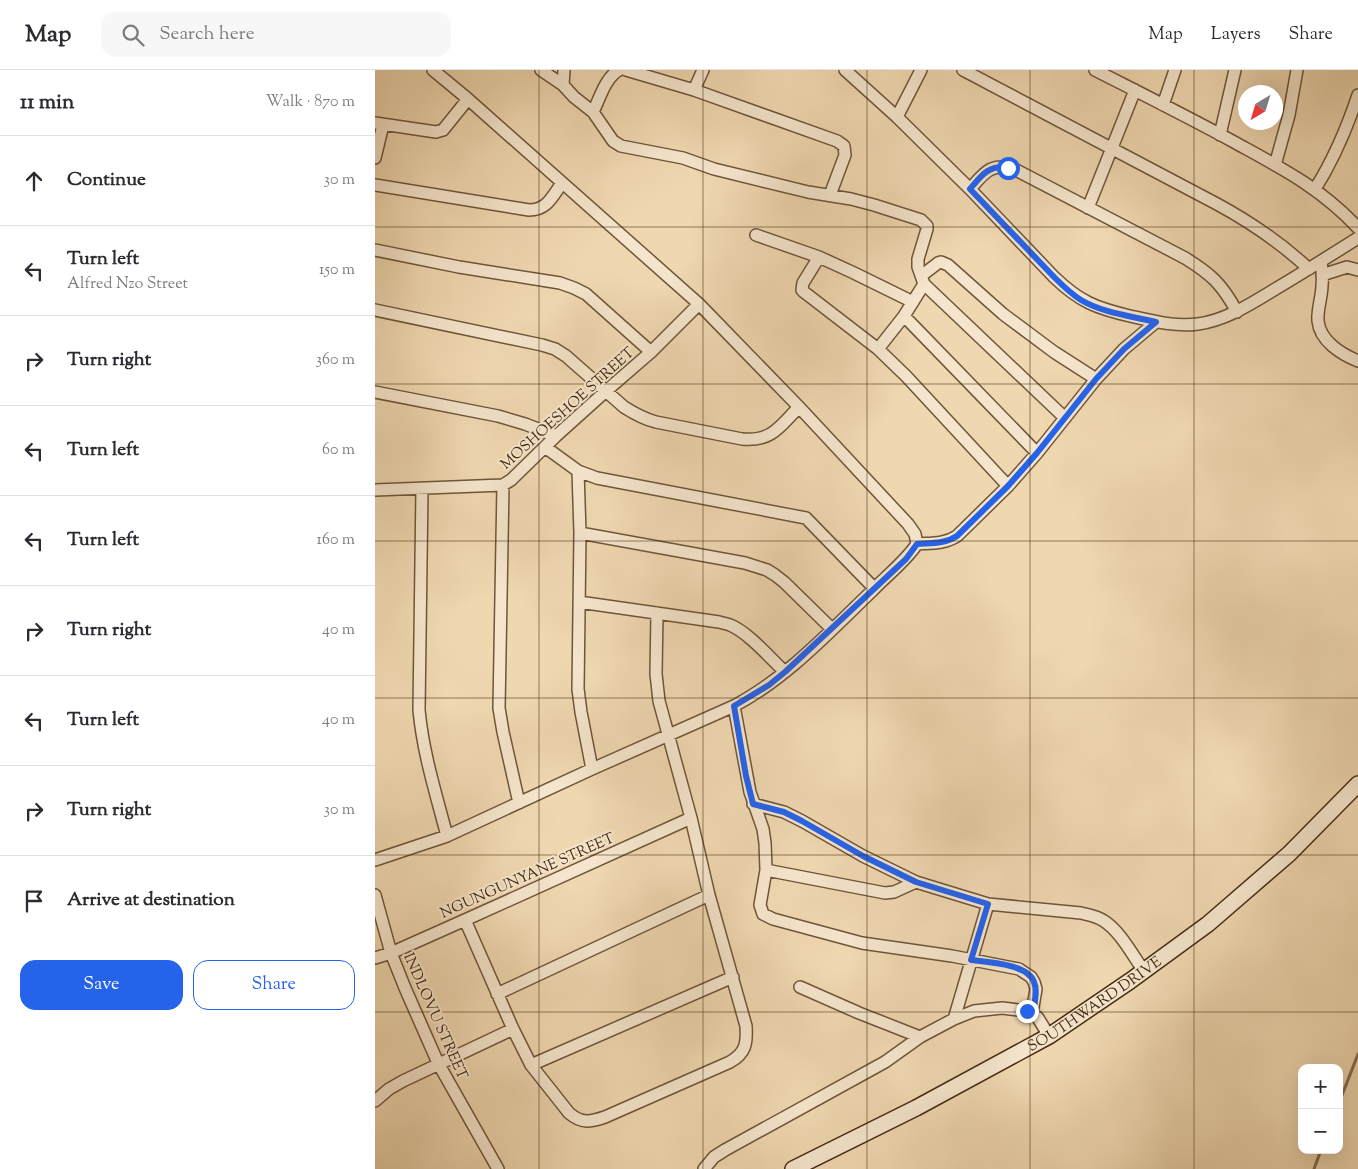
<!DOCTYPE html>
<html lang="en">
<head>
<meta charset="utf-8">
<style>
  body { margin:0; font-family:"Sorts Mill Goudy",serif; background:#f7f7f7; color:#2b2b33 }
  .controls { position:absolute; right:15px; bottom:15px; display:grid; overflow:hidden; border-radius:10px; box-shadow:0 5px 20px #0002 }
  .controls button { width:45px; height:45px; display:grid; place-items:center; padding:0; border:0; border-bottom:1px solid #e1e1e2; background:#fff; color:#2b2b33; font:25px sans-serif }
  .compass { position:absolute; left:863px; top:15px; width:45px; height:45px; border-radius:50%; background:#fff; box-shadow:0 5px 20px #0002; rotate:218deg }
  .stop { position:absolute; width:15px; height:15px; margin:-11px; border:4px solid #2563eb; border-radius:50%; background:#fff }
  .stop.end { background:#2563eb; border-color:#fff; box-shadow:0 1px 5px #0008 }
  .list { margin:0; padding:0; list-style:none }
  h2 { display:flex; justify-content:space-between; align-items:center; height:65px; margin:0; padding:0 20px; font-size:21px }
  h2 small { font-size:16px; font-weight:400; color:#7c7c81 }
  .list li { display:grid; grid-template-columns:32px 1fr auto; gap:15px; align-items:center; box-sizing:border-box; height:90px; padding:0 20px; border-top:1px solid #e1e1e2 }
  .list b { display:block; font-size:19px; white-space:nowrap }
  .list p { margin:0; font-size:16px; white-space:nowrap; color:#7c7c81 }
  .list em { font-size:16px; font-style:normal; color:#7c7c81 }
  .actions { display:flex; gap:10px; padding:15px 20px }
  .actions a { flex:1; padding:11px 0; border:1px solid #2563eb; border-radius:15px; text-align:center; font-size:18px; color:#2563eb }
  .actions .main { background:#2563eb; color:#fff }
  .icon { flex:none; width:28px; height:28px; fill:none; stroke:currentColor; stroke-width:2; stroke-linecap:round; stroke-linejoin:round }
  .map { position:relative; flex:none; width:983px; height:1099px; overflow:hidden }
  header { display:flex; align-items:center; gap:30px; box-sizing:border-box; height:70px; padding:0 25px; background:#fff; border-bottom:1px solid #e1e1e2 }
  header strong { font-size:24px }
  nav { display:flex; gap:28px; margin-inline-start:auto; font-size:18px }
  .search { width:350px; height:45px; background:#f7f7f7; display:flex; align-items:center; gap:12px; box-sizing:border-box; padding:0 18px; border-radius:15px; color:#7c7c81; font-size:19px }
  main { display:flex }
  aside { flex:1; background:#fff }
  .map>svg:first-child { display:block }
</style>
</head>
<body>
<header>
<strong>Map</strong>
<div class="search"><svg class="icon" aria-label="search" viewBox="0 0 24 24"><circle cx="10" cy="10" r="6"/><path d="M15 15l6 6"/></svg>Search here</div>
<nav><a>Map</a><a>Layers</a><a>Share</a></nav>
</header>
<main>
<aside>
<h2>11 min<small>Walk · 870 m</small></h2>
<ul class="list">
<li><svg class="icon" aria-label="ahead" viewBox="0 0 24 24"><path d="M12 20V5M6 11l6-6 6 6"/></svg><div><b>Continue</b></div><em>30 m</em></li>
<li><svg class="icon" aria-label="left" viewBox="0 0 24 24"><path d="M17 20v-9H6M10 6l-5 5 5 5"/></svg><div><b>Turn left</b><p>Alfred Nzo Street</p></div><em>150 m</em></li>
<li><svg class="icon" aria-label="right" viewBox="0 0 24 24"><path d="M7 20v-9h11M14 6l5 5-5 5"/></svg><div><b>Turn right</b></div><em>360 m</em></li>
<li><svg class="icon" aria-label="left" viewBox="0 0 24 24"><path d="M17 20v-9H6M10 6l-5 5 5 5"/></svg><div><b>Turn left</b></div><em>60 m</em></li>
<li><svg class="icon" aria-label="left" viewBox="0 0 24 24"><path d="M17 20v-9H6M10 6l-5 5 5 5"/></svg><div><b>Turn left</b></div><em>160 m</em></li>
<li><svg class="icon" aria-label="right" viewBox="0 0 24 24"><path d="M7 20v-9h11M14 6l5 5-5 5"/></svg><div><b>Turn right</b></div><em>40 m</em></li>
<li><svg class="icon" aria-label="left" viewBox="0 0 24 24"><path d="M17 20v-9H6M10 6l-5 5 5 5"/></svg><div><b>Turn left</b></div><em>40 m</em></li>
<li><svg class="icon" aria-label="right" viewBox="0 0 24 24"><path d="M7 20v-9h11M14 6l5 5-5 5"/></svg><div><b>Turn right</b></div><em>30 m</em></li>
<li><svg class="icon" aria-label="arrive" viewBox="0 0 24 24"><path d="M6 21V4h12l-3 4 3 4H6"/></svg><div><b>Arrive at destination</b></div></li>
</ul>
<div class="actions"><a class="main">Save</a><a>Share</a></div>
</aside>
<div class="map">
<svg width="983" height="1099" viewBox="0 0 983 1099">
  <rect width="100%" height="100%" fill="#efd7b0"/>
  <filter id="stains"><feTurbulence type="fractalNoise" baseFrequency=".004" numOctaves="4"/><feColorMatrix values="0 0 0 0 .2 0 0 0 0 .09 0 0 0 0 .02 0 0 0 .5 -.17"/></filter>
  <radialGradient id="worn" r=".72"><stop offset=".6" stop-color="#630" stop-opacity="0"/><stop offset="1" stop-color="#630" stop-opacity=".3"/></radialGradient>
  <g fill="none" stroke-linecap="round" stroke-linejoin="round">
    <path stroke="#886e50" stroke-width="3" d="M 964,1033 L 983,984
      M 939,1099 L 946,1080"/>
    <defs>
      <path id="street" d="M 166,0 L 188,15
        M 189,0 L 188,15 L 199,27 L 218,42 L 238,71 L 246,76 L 308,88 L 339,99 L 433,122 L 476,129 L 499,135 L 546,150 L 552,156 L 552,159 L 543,189 L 543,197 L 549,214 L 690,348
        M 251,0 L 319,20 L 462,71 L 469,76 L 470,85 L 455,125
        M 470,0 L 522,47 L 595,119 L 679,207 C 705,232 721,238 755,246 C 777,251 800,257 823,254 C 852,250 877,233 902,218 C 929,202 956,185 983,168
        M 588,0 L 842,134 C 877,153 905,172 934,199
        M 720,0 C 767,24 813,47 859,72 C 906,98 946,118 983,158
        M 319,20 L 328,0
        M 788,35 L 800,0
        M 218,42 C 225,28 230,8 244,0
        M 522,47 L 546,0
        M 0,53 L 61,62 L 68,60 L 93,29
        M 845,65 L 860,0
        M 0,88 L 8,55
        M 900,95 L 914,45 L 922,0
        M 0,115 L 154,140 C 172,140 177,127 187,113
        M 595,119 C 609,103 616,92 639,99 L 810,188 C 836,204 847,214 862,242
        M 940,119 C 959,89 972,58 983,25
        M 713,138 L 760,20
        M 381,165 L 444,187 L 479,203 L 538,232
        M 0,180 L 84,197 L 185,213 L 199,218 L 211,224 L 276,282
        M 444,187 L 428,213 L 427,220 L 429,222 L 503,279 L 531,306 L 633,416
        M 946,191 C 947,199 948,207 947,215 C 947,227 942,239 943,251 C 945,271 966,284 983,291
        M 947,205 L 972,197 L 983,200
        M 546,206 L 563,193 L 566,192 L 573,195 L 628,244 L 679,282 L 721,309
        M 0,240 L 167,275 L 180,279 L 191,286 L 249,337 C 260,344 269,349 281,352 L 367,369 C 397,372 405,356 424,337
        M 529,246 L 662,383
        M 503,279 L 529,246 L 549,214
        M 0,322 L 123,346 L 150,354 L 181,366
        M 170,377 L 203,401 L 222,408 L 431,448 L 499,518
        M 203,401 L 205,463 L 203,619 L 206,642 L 217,699
        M 128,415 L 124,638 L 128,662 L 144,733
        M 47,418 L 44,640 C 48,683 61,724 72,766
        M 0,420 L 128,415 L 136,410 L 181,366 L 231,321 L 276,282 L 324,234
        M 205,463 L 370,493 L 392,500 L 400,505 L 409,512 L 457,559
        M 542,474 C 556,473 570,474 582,466 L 633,416 L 662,383 L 721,309 L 749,279 L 781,252
        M 204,532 L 344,552 C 348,553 352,554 355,555 C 373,562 396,589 410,602
        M 359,636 L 375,722 L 388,759 L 390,773 L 391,800 L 385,835 L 388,844 L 398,849 L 487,873 L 577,886 L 644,899 L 656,907 L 659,912 L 661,919 L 657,943
        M 378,734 L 409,742 L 427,751 L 488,786 L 541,812 L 613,834 L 706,843 C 714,845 722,846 729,851 C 745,861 758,886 769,901
        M 0,790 L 72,766 L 217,699 L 359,636 C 412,608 454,562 497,521 C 512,505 530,492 542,474 L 540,464 L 533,454 L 424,337 L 324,234 L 93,29 L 58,0
        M 391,800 L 510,823 L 519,822 L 541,812
        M 0,825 L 16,883 L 30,918 L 63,993 L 123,1099
        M 90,850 L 138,959 L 156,995 L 194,1043 C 207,1054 215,1052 230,1047 L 355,992 C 371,983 372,973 371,956 L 334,825 L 316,748 L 284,631 L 281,604 L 282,543
        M 0,888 L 16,883 L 90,850 L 316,748
        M 425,917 L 484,943 L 545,967
        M 122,924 L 334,825
        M 579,949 L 613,834
        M 156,995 L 358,907
        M 0,1031 L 14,1019 L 28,1011 L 138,959
        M 329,1099 L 339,1087 L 350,1080 L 510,992 L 545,967 L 579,949 L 599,941 L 627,938 L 652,941 L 657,943 L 663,948 L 674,966"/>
      <g id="secondary">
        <path id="s1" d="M 418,1099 L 541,1038 L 674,966 L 755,911 L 833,854 L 914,784 L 983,714"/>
      </g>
    </defs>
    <use href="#street" stroke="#6f5539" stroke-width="14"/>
    <use href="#secondary" stroke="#442a11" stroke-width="18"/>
    <use href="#street" stroke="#f5e5cc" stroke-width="11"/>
    <use href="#secondary" stroke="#f5e5cc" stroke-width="15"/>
  </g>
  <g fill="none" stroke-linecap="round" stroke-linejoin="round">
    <path stroke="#2563eb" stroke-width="6" d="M 633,98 C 614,94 606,106 595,119 L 679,207 C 687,215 696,224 706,230 C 728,243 756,246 781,252 L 749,279 L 721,309 L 662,383 L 633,416 L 582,466 C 570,474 556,473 542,474 L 531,489 L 410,602 L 394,615 L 359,636 L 371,706 L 378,734 L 409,742 L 427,751 L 488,786 L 541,812 L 613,834 L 596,890 C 612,892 653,894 659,912 C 663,921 659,934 658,943 L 652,941"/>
  </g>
  <path fill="none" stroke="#442a11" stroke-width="1" stroke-opacity="0.55" d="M 164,0 L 164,1099M 328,0 L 328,1099M 492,0 L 492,1099M 655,0 L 655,1099M 819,0 L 819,1099M 0,157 L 983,157M 0,314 L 983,314M 0,471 L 983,471M 0,628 L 983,628M 0,785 L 983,785M 0,942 L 983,942"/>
  <g text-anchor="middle" stroke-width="4" stroke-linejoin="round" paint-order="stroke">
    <g font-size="15" fill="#442a11" stroke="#f5e5cc">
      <text transform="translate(192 338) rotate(-42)" y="5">MOSHOESHOE STREET</text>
      <text transform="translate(152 805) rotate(-24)" y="5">NGUNGUNYANE STREET</text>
      <text dy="5" stroke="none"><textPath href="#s1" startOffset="344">SOUTHWARD DRIVE</textPath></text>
      <text transform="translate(61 946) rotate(66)" y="5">INDLOVU STREET</text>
    </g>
  </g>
  <rect width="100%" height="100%" filter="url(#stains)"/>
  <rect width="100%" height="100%" fill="url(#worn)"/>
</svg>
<div class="controls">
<button>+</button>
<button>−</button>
</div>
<svg class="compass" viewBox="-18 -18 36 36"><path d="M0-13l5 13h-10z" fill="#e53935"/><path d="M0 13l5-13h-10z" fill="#7c7c81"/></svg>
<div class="stop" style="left:633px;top:98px"></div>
<div class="stop end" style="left:652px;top:941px"></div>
</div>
</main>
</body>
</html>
